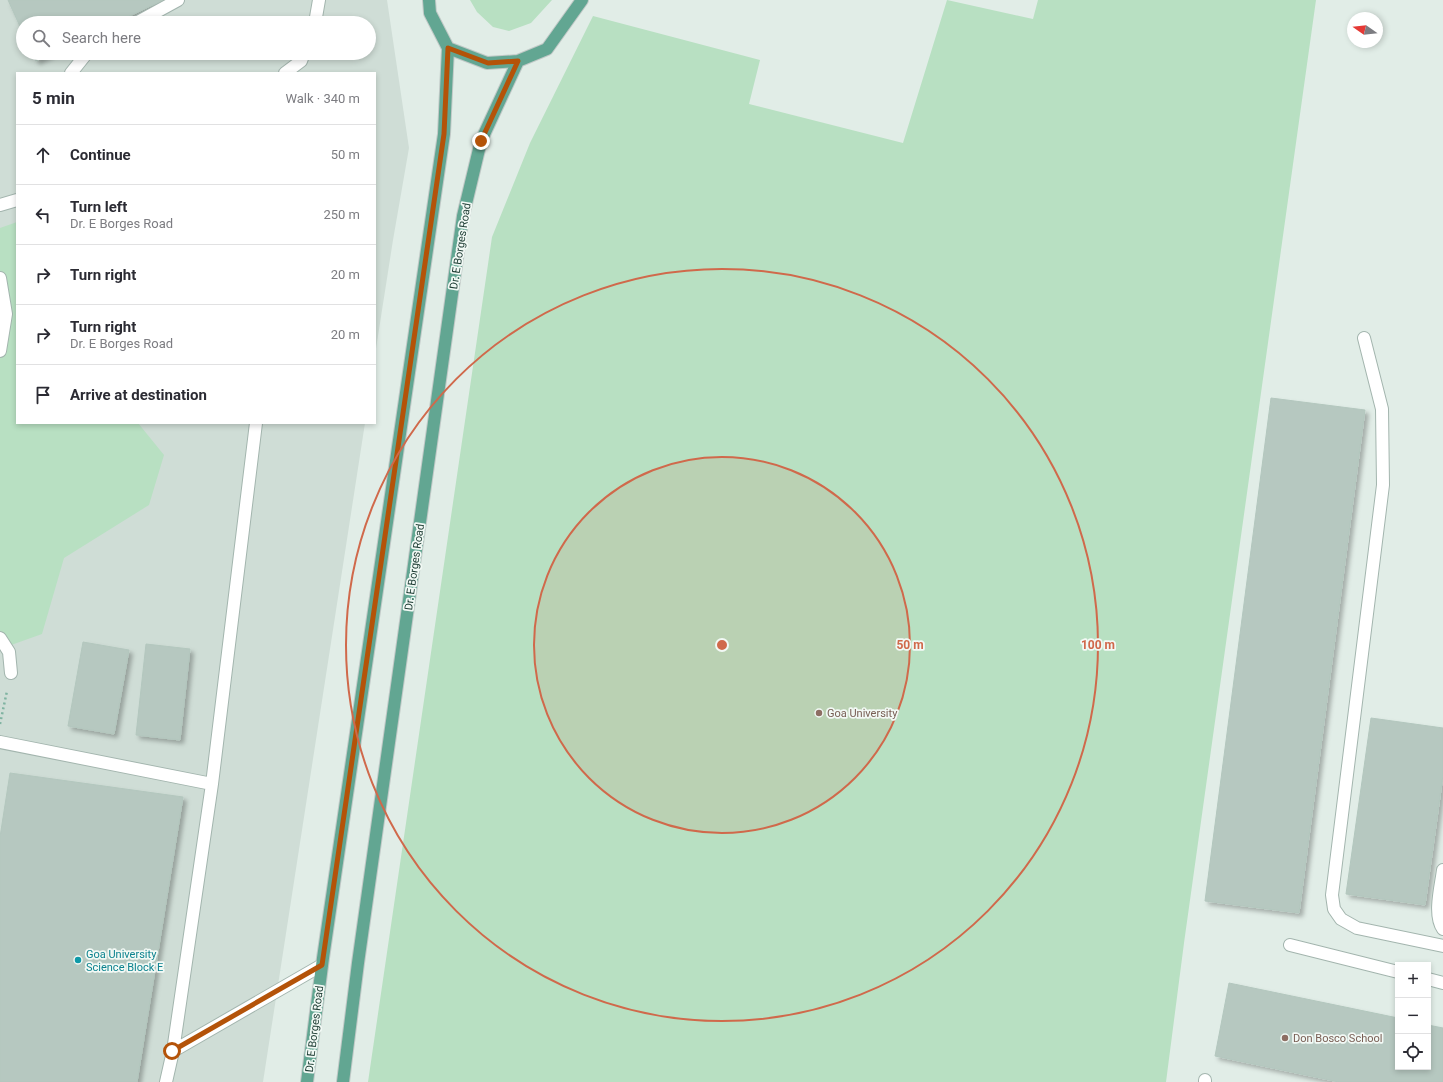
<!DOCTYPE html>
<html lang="en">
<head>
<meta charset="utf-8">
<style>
  body { margin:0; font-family:Roboto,sans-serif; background:#f7f7f7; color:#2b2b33 }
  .controls { position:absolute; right:12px; bottom:12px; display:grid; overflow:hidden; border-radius:0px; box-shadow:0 2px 6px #0003 }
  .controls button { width:36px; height:36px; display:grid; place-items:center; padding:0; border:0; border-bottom:1px solid #e1e1e2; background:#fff; color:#2b2b33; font:20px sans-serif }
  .compass { position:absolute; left:1347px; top:12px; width:36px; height:36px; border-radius:50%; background:#fff; box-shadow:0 2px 6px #0003; rotate:284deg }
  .stop { position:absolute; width:12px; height:12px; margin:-9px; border:3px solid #b45309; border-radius:50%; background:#fff }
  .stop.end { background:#b45309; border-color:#fff; box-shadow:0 1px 4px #0008 }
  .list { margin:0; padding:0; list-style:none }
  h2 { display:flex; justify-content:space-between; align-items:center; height:52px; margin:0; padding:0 16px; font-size:17px }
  h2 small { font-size:13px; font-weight:400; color:#7c7c81 }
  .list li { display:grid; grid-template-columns:26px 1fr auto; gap:12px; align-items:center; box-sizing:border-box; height:60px; padding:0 16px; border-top:1px solid #e1e1e2 }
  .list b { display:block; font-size:15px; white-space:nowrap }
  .list p { margin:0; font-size:13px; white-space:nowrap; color:#7c7c81 }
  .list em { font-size:13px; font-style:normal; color:#7c7c81 }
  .icon { flex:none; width:22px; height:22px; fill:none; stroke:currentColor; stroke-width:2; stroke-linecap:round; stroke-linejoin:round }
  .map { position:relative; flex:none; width:1443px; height:1082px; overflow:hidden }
  .search { position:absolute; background:#fff; box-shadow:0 2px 6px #0003; left:16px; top:16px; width:360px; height:44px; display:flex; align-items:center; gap:10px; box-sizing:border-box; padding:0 14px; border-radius:22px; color:#7c7c81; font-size:15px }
  .panel { position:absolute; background:#fff; box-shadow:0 2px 6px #0003; left:16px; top:72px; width:360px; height:352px; border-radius:0px }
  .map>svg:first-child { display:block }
</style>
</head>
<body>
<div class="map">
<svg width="1443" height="1082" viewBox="0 0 1443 1082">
  <defs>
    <filter id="shadow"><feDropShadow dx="3.5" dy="3.5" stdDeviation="2" flood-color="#0004"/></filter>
  </defs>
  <rect width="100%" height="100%" fill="#e1ede7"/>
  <path fill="#cfddd6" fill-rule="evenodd" d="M 0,0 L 387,0 L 409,148 L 393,240 L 375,355 L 375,73 L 17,73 L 17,423 L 365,423 L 263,1082 L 0,1082 ZM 23,23 L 369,23 L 369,53 L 23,53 Z"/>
  <path fill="#b8e0c2" d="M 470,0 L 552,0 L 531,23 L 509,31 L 493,27 L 477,12 Z
    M 947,0 L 1033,19 L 1038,0 L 1316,0 L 1184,943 L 1166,1082 L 368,1082 L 492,237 L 530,143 L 593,16 L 760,60 L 749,104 L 903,143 Z
    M 17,222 L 17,423 L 138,423 L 164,455 L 149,505 L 64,558 L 42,634 L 0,649 L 0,228 Z"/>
  <path fill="#b6c8c0" stroke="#b3c7be" filter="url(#shadow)" d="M 8,0 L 163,0 L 115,23 L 23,23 L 23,33 Z
    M 33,53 L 53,53 L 36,61 Z
    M 1271,398 L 1365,410 L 1299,913 L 1205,901 Z
    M 83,642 L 129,650 L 114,734 L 68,726 Z
    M 146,644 L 190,649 L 180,740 L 136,735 Z
    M 1371,718 L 1443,728 L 1443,775 L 1425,905 L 1346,894 Z
    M 10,773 L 183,797 L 137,1082 L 0,1082 L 0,837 Z
    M 1229,983 L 1398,1018 L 1398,1067 L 1428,1067 L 1428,1025 L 1443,1028 L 1443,1082 L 1339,1082 L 1215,1056 Z"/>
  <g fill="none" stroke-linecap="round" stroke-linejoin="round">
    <defs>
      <path id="minor" d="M 136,23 L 178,0
        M 315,23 L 319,0
        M 71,73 L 87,53
        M 285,73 L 301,61 L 304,53
        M 0,205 L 17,200
        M 0,278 L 6,314 L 0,351
        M 1364,338 L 1382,409 L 1383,485 L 1332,895 L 1334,909 L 1341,919 L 1357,928 L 1443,946
        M 0,638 L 9,652 L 11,673
        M 0,742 L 212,784
        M 1443,870 C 1441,886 1433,915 1443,929
        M 1290,945 L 1398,972
        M 1428,979 L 1443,983
        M 173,1051 L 322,965
        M 166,1082 L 173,1051 L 212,784 L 256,423
        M 1205,1082 L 1205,1080"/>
      <path id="major" d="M 429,0 L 430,13 L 448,48 L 487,63 L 518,61 L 547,49 L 582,0
        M 307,1082 L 323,958 L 444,134 L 448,48
        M 343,1082 L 358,963 L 463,216 L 481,141 L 518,61"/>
    </defs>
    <use href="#minor" stroke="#a3b5ae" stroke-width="14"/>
    <use href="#major" stroke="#c1c9c7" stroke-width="14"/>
    <path stroke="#7fb3a1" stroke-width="2.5" stroke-dasharray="2 3" stroke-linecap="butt" d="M 0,724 L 7,691"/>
    <use href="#minor" stroke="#fff" stroke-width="12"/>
    <use href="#major" stroke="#62a692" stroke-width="12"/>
  </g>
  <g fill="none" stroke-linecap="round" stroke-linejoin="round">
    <path stroke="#b45309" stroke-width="5" d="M 172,1051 L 322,965 L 444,134 L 448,48 L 488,63 L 518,61 L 481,141"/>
  </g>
  <circle cx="722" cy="645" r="188" fill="#d0694b" fill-opacity=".12"/>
  <g fill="none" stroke="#d0694b" stroke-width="2">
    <circle cx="722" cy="645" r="188"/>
    <circle cx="722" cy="645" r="376"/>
  </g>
  <g fill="#8d6e63" stroke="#f2f9f5" stroke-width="1.5">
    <circle cx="819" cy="713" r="4"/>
    <circle cx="1285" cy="1038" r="4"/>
  </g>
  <circle fill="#0f9aa8" stroke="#f2f9f5" stroke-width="1.5" cx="78" cy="960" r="4"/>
  <g text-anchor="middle" stroke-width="3.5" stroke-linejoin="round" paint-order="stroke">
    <g font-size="11" fill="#203f36" stroke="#f2f9f5">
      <text transform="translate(460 246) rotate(-81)" y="4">Dr. E Borges Road</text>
      <text transform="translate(414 567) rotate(-82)" y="4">Dr. E Borges Road</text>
      <text transform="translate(314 1029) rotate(-83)" y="4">Dr. E Borges Road</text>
    </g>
    <g font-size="11" fill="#785e54" stroke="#f2f9f5" text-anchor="start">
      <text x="827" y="717">Goa University</text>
      <text x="1293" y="1042">Don Bosco School</text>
    </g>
    <g font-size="11" fill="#0d838f" stroke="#f2f9f5" text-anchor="start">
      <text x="86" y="958">Goa University<tspan x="86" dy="13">Science Block E</tspan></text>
    </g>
  </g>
  <circle cx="722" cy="645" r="6" fill="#d0694b" stroke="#f2f9f5" stroke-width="2"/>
  <g font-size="12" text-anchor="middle" font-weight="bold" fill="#d0694b" stroke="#f2f9f5" stroke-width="3.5" stroke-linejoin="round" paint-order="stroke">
    <text x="910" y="649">50 m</text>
    <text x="1098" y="649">100 m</text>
  </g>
</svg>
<div class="controls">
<button>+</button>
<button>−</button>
<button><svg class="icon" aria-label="locate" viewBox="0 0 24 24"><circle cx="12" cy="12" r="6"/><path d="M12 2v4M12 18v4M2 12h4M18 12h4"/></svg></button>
</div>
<svg class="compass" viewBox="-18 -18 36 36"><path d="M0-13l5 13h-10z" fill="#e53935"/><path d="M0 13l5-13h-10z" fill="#7c7c81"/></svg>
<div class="stop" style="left:172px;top:1051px"></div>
<div class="stop end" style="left:481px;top:141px"></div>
<div class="search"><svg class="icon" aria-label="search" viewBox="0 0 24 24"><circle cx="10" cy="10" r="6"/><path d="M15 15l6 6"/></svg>Search here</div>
<section class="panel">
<h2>5 min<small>Walk · 340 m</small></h2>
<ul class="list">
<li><svg class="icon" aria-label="ahead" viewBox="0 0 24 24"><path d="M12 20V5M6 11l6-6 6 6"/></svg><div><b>Continue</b></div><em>50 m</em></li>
<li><svg class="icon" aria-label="left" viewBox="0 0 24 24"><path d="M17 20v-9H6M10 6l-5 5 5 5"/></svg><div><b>Turn left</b><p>Dr. E Borges Road</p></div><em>250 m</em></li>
<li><svg class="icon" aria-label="right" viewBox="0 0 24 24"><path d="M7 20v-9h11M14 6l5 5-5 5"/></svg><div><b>Turn right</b></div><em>20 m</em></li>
<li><svg class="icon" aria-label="right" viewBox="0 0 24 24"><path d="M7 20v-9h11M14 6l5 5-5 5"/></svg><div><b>Turn right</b><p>Dr. E Borges Road</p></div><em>20 m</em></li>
<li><svg class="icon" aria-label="arrive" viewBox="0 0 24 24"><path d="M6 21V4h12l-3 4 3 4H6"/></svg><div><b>Arrive at destination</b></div></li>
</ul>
</section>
</div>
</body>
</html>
